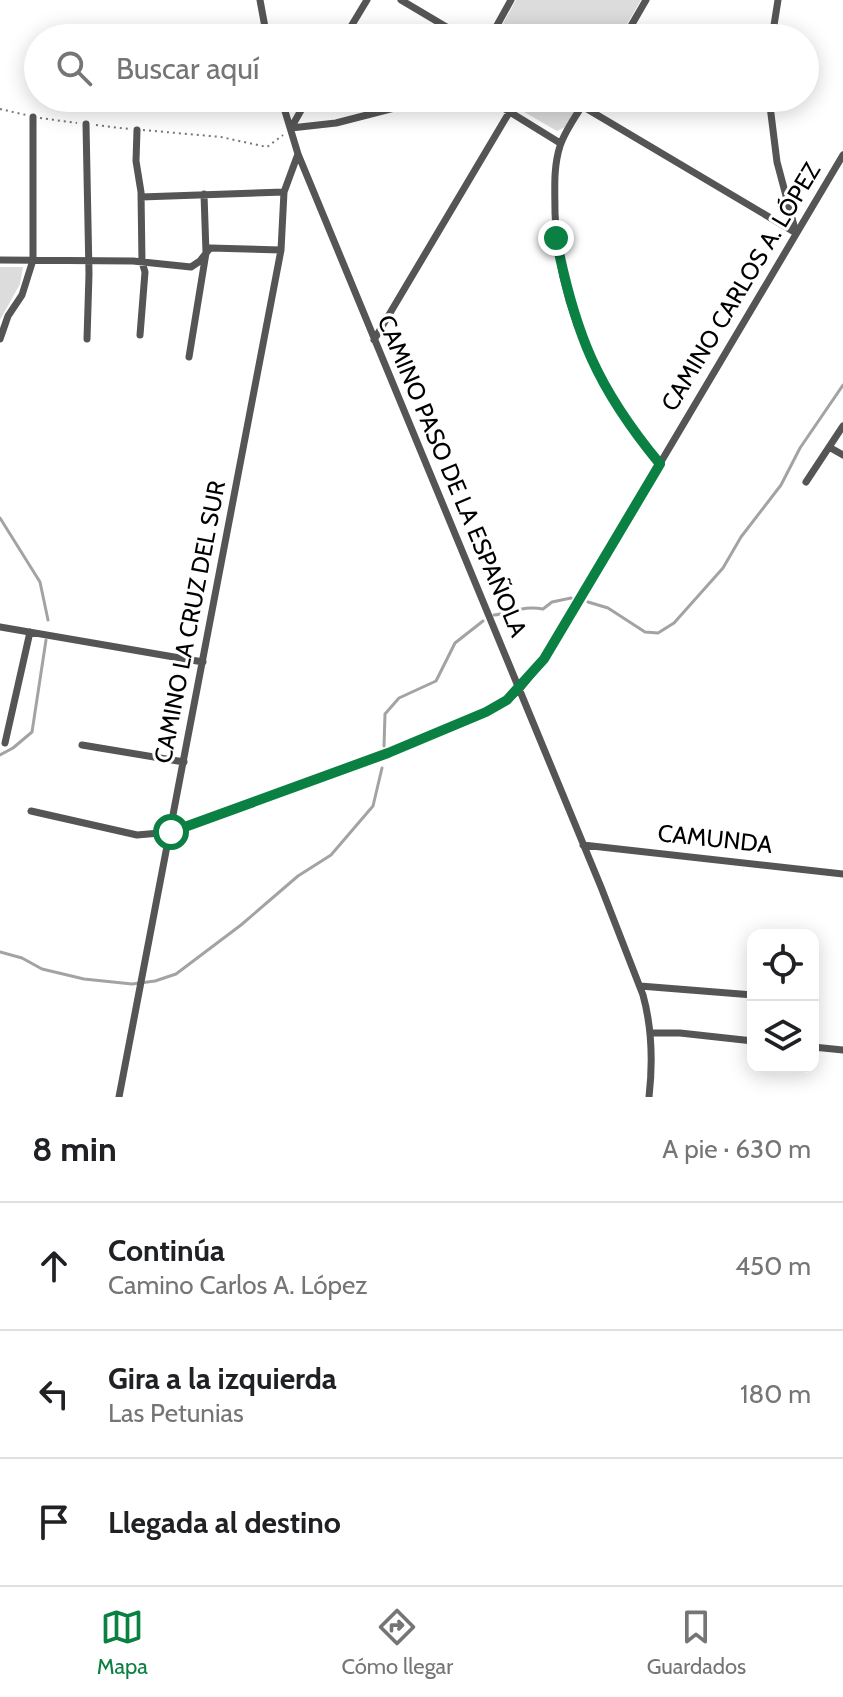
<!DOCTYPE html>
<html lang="es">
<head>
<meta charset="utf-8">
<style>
  body { margin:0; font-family:Cabin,sans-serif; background:#f6f6f6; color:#202124 }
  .controls { position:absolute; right:24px; bottom:24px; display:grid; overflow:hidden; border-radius:16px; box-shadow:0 4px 20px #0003 }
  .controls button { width:72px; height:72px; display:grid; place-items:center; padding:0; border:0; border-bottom:2px solid #e0e0e0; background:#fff; color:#202124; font:40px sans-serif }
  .stop { position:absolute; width:24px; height:24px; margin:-18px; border:6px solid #0b8043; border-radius:50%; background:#fff }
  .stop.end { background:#0b8043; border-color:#fff; box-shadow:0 2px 8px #0008 }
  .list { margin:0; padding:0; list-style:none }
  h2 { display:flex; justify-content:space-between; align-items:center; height:104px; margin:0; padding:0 32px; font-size:34px }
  h2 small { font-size:26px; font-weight:400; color:#757577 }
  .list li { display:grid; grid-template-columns:52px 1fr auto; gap:24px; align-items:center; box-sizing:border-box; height:128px; padding:0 32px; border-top:2px solid #e0e0e0 }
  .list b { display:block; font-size:30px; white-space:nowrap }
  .list p { margin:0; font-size:26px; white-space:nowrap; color:#757577 }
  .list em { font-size:26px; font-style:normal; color:#757577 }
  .icon { flex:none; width:44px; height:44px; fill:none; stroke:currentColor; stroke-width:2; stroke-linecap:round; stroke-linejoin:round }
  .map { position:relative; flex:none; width:843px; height:1097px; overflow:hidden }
  .search { position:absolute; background:#fff; box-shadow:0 4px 20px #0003; left:24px; right:24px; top:24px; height:88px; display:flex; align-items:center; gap:20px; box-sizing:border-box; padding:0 28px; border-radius:44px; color:#757577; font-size:30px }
  .sheet { height:488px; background:#fff }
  nav { display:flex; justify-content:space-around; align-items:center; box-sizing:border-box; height:112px; border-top:2px solid #e0e0e0; background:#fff; font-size:22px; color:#757577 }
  nav a { display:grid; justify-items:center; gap:4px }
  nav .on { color:#0b8043 }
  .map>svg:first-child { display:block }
</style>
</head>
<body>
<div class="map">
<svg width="843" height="1097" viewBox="0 0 843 1097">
  <rect width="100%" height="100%" fill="#fff"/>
  <path fill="#dcdcdc" d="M 516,0 L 641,0 L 619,38 L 495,38 Z
    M 500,98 L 583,98 L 565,127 L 557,131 Z
    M 0,267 L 23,267 L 20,284 L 0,320 Z"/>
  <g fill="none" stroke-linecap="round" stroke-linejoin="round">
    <path stroke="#a3a3a3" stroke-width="3" d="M 0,518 L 40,582 L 48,620
      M 588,602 L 608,608 L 645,632 L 658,633 L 674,623 L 723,568 L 741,537 L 781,485 L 800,448 L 843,385
      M 494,615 C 513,613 523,605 543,609 L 552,602 L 571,598
      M 384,746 L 385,714 L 399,698 L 436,681 L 455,643 L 483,621
      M 0,755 L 13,748 L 32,732 L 46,640
      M 0,952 L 22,958 L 42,969 L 84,979 L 132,984 L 155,981 L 176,974 L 241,925 L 298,876 L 331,855 L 373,806 L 382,768"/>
    <path stroke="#777" stroke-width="2" stroke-dasharray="2 4" stroke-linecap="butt" d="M 0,109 L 26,115
      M 40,118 L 77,123
      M 96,125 L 129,129
      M 143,130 L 221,137 L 267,147 L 283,135"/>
    <path stroke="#555" stroke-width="7" d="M 260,0 L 267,38
      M 401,0 L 465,38
      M 344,38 L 367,0
      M 490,38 L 511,0
      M 624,38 L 646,0
      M 772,38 L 778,0
      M 281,98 L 298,154 L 601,887 L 643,995 C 652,1028 653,1062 649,1097
      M 487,98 L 560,143
      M 587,98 C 578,113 565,130 560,146 C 553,168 555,190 555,213 C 558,309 600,391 660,464
      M 769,98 L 777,162 L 796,233
      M 582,106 L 796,233
      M 86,124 L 89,274 L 87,339
      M 291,128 L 336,123 L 433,98
      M 291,128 L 308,98
      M 137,130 L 136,161 L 141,192 L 142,262 L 145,272 L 140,335
      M 141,197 L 284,192
      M 0,260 L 133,261 L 191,267 L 200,261 L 210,248 L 281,250
      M 0,339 L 8,316 L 22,295 L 33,260 L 33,117
      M 374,340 L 510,111
      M 189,357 L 206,253 L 204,194
      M 829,447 L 843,455
      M 806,482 L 843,426
      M 0,627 L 203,662
      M 5,743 L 30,632
      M 82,745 L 184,762
      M 31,811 L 137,835 L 171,832 L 388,753 L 486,712 L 507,700 L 519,690 L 544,659 L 843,155
      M 583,845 L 843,874
      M 640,986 L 753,995
      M 651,1033 L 680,1033 L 753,1041
      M 813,1047 L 843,1050
      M 119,1097 L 281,250 L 284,192 L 298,154"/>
  </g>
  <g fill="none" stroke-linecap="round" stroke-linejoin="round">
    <path stroke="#0b8043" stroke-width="10" d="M 171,832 L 388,753 L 486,712 L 507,700 L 544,659 L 660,464 C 597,388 575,334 556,238"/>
  </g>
  <g text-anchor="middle" stroke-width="6" stroke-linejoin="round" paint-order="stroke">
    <g font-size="24" fill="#000" stroke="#fff">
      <text transform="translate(741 287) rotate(-59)" y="8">CAMINO CARLOS A. LÓPEZ</text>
      <text transform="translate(452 476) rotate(67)" y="8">CAMINO PASO DE LA ESPAÑOLA</text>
      <text transform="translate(190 622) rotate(-79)" y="8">CAMINO LA CRUZ DEL SUR</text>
      <text transform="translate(715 839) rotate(6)" y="8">CAMUNDA</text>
    </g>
  </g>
</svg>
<div class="controls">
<button><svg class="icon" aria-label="locate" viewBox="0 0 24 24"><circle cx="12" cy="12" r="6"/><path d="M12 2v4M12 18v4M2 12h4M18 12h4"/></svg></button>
<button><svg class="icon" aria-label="layers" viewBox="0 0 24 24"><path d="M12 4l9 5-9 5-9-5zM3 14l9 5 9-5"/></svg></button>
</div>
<div class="stop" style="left:171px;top:832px"></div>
<div class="stop end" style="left:556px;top:238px"></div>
<div class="search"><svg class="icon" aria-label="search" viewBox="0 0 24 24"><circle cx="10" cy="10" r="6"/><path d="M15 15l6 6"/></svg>Buscar aquí</div>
</div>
<section class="sheet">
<h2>8 min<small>A pie · 630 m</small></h2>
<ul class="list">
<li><svg class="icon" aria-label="ahead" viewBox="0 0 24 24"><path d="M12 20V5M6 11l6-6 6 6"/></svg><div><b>Continúa</b><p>Camino Carlos A. López</p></div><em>450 m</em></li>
<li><svg class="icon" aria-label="left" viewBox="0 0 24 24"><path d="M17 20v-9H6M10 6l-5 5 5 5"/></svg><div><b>Gira a la izquierda</b><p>Las Petunias</p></div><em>180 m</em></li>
<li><svg class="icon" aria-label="arrive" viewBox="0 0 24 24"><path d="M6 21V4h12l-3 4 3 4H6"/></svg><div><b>Llegada al destino</b></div></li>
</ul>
</section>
<nav>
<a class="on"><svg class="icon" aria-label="map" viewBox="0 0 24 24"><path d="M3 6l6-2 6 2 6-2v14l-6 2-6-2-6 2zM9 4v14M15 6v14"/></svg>Mapa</a>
<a><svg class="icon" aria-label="directions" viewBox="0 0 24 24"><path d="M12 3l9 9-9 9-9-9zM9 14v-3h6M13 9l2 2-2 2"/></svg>Cómo llegar</a>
<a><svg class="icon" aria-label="saved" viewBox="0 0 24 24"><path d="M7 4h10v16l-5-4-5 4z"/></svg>Guardados</a>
</nav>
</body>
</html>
